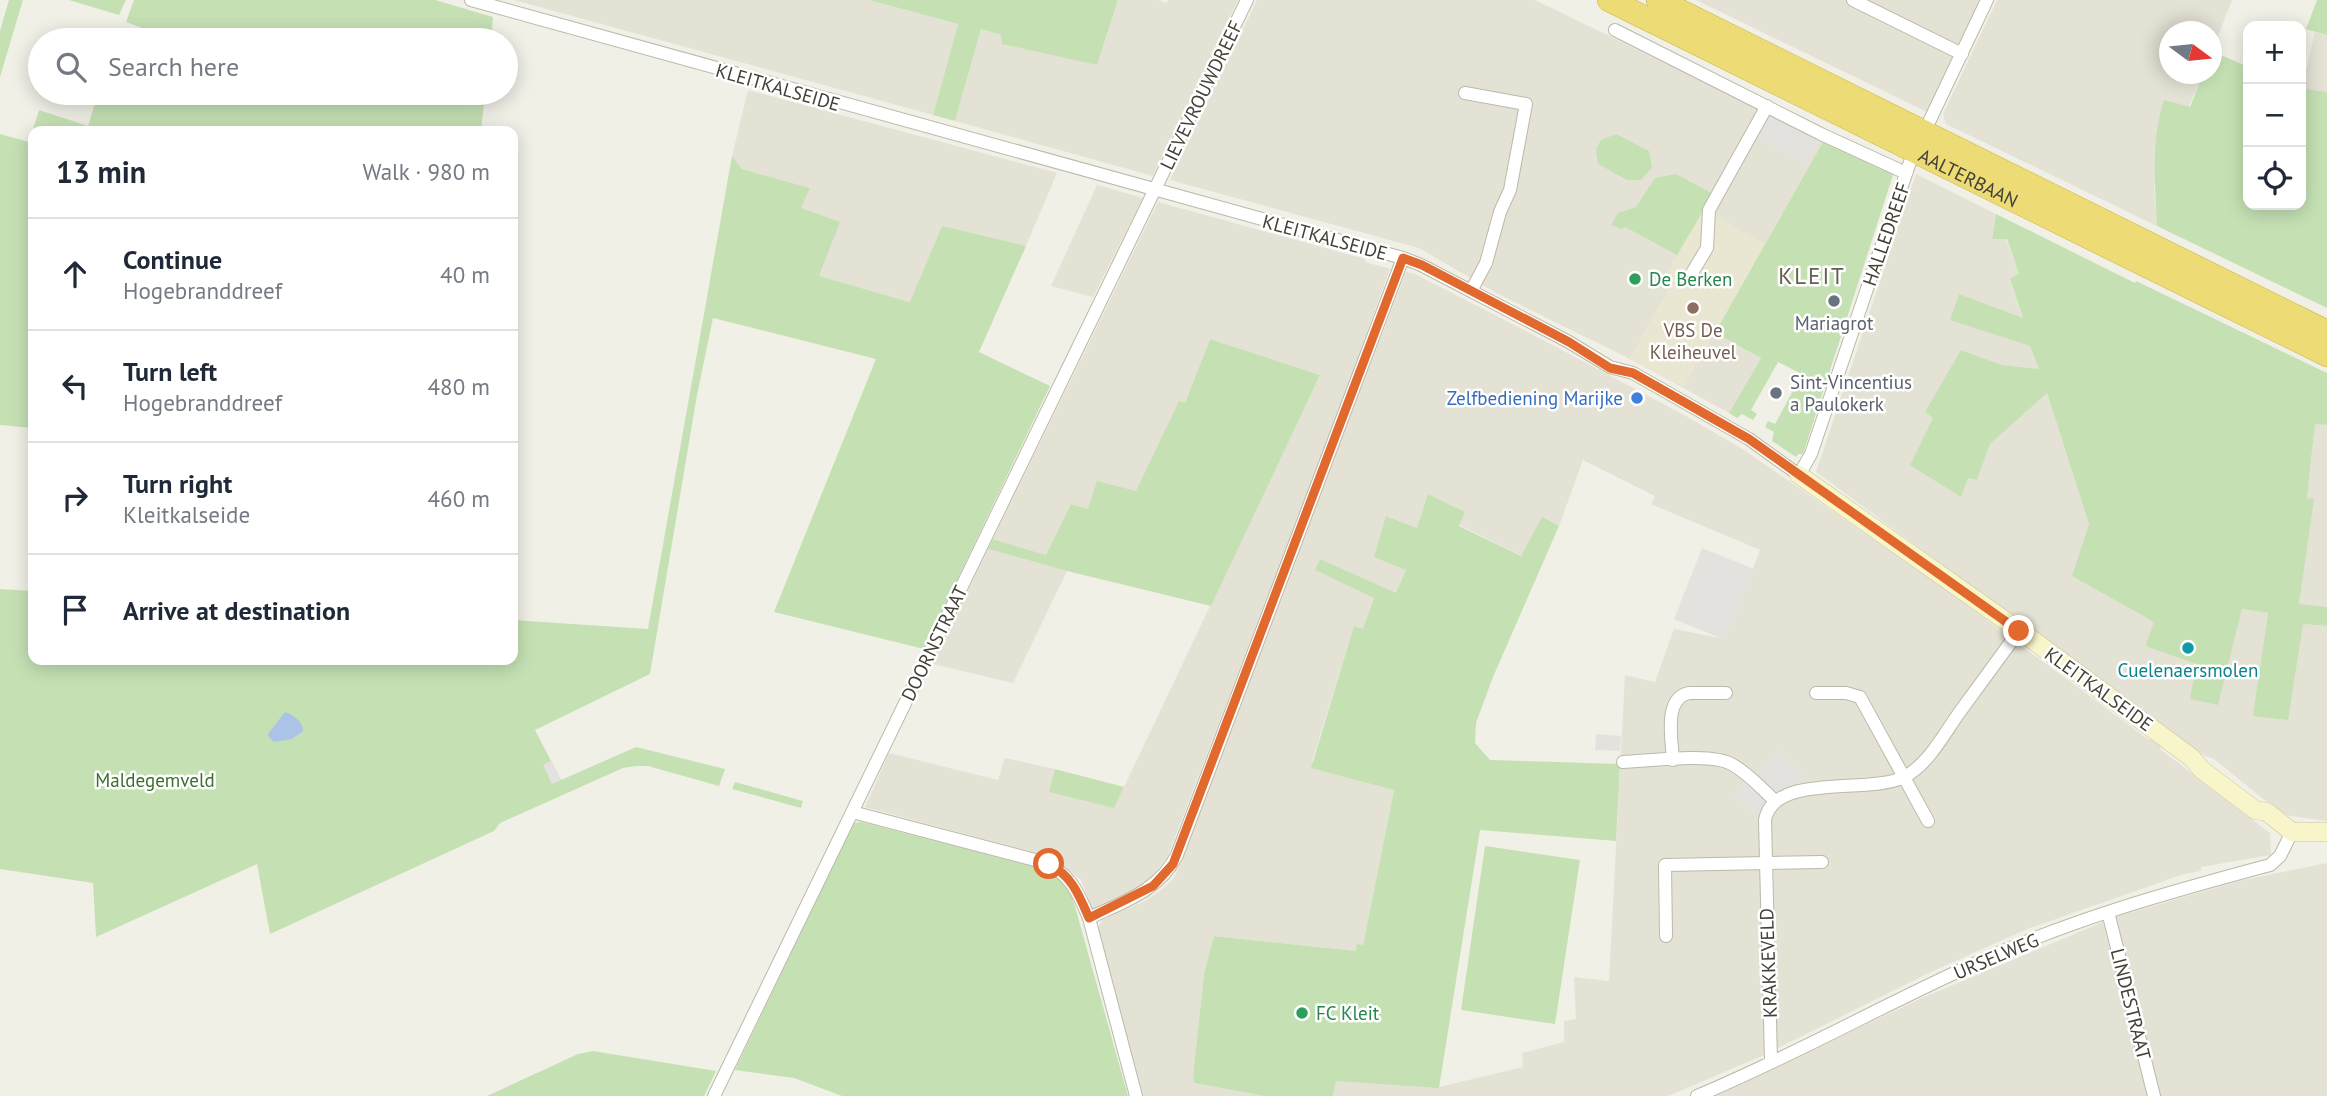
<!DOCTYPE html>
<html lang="en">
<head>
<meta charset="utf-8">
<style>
  body { margin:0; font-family:"PT Sans",sans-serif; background:#f2f2f3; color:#1f2937 }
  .controls { position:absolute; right:21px; top:21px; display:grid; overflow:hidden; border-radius:14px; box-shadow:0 4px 18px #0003 }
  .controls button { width:63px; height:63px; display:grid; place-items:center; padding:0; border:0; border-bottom:2px solid #e0e1e3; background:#fff; color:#1f2937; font:35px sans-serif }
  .compass { position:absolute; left:2159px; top:21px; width:63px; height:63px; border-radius:50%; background:#fff; box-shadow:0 4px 18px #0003; rotate:105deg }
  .stop { position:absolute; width:21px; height:21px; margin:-16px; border:5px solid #e1692e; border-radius:50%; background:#fff }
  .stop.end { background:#e1692e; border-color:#fff; box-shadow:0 2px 7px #0008 }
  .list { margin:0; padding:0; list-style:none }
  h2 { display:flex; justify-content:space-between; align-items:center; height:91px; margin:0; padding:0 28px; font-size:30px }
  h2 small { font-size:23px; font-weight:400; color:#747a83 }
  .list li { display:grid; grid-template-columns:46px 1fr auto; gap:21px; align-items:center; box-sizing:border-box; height:112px; padding:0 28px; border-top:2px solid #e0e1e3 }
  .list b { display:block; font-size:26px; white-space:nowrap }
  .list p { margin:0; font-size:23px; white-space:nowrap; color:#747a83 }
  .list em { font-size:23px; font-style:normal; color:#747a83 }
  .icon { flex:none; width:38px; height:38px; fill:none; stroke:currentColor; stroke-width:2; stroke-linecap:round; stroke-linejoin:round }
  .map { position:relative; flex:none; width:2327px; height:1096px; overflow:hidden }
  .search { position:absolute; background:#fff; box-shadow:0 4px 18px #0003; left:28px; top:28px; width:490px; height:77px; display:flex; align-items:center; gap:18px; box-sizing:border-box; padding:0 24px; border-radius:38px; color:#747a83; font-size:26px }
  .panel { position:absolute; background:#fff; box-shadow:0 4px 18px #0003; left:28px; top:126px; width:490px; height:539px; border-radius:14px }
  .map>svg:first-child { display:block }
</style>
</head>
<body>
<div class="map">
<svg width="2327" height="1096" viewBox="0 0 2327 1096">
  <rect width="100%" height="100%" fill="#f1f0e7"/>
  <path fill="#e4e2d5" d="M 514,0 L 869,0 L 958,24 L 933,115 Z
    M 1118,0 L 1159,0 L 1166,3 L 1168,0 L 1238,0 L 1153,176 L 955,121 L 981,29 L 1097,65 Z
    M 1257,0 L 1535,0 L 1824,140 L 1715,333 L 1761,358 L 1729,413 L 1634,361 L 1498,294 L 1419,248 L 1170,180 Z
    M 1696,0 L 1981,0 L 1927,112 Z
    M 1997,0 L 2232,0 L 2212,51 L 2212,32 L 2170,32 L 2170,74 L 2203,74 L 2154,186 L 2157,226 L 1946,124 L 1943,114 Z
    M 2315,32 L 2327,35 L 2327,92 L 2302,88 Z
    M 748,90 L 1057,173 L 1026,246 L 942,227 L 911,302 L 818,276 L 801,208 L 810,188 L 742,169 L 732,156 Z
    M 1916,174 L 1996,214 L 1992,238 L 2006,239 L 2019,274 L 2010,280 L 2039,369 L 2002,365 L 1961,350 L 1933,418 L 1968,478 L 1977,480 L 1990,444 L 2047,393 L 2089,524 L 2073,576 L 2155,622 L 2145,646 L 2197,664 L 2218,704 L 2242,609 L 2268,613 L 2254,716 L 2303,624 L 2327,626 L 2327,821 L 2283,815 L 2214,759 L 2200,754 L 1816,472 Z
    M 1097,185 L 1143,198 L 1093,297 L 1051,286 Z
    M 1158,202 L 1365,259 L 1365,262 L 1390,269 L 1335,421 L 1167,858 L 1149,880 L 1129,892 L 1092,909 L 1081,880 L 1051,857 L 865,807 L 889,753 L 998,780 L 1005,758 L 1055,769 L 1050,792 L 1114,807 L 1124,787 L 1320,375 L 1210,339 L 1185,403 L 1179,402 L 1136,492 L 1088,509 L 1071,504 L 1046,555 L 993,539 Z
    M 1406,272 L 1415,274 L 1528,332 L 1684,415 L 1744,450 L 1942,587 L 2149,740 L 2151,738 L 2162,744 L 2160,749 L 2270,833 L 2271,855 L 2201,867 L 2201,871 L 2184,874 L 2025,930 L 1931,972 L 1762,1056 L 1668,1096 L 1333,1096 L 1335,1080 L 1439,1087 L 1523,1067 L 1522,1053 L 1564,1042 L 1564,1021 L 1576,1019 L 1574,977 L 1609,981 L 1625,675 L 1655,682 L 1674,629 L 1725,639 L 1760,550 L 1651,504 L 1655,496 L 1583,460 L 1559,526 L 1542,518 L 1522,556 L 1459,525 L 1417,528 L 1387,516 L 1375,556 L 1406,570 L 1396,594 L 1320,559 L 1315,570 L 1374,597 L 1363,630 L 1354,626 L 1312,761 L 1394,790 L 1363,945 L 1356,951 L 1214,936 L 1204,974 L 1193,1076 L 1194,1083 L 1264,1096 L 1141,1096 L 1097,930 L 1102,920 L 1145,901 L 1165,887 L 1174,878 L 1181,863 L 1255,664 Z
    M 2315,423 L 2327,425 L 2327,607 L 2299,605 L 2313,499 L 2307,498 Z
    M 988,549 L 1067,571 L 1013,683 L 933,664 Z
    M 2327,863 L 2327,1096 L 2160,1096 L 2115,917 L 2239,881 Z
    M 2103,922 L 2148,1096 L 1715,1096 L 1922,998 Z"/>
  <path fill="#e9e6d2" d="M 1704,210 L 1766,244 L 1684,387 L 1629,359 L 1675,277 L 1667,272 Z"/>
  <path fill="#c5e1b4" d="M 9,0 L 23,0 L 0,77 L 0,31 Z
    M 69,0 L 126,0 L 119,15 Z
    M 134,0 L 435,0 L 493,17 L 491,40 L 158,40 L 159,34 L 126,22 Z
    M 869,0 L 1118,0 L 1097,65 L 1002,44 L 1001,35 L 981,29 L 955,121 L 933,115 L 958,24 Z
    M 2317,0 L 2327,0 L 2327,35 L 2306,29 Z
    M 2212,51 L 2248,67 L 2248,205 L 2301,205 L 2301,88 L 2327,92 L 2327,308 L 2157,226 C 2155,188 2151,137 2164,100 L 2190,107 L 2203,74 L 2212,74 Z
    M 125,93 L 173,93 L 185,96 L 186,93 L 485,93 L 481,131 L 33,131 L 33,428 L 0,425 L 0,134 L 29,142 L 39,110 L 88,126 L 97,97 L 121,105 Z
    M 1616,134 L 1649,151 L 1652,168 L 1641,180 L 1627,180 L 1598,164 L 1596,149 L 1601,140 Z
    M 1824,140 L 1894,172 L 1803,454 L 1798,454 L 1796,457 L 1772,441 L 1774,432 L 1765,427 L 1768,421 L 1775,424 L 1802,374 L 1778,362 L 1751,410 L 1757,414 L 1753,420 L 1742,414 L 1737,418 L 1729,413 L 1761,358 L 1715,333 Z
    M 732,156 L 742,169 L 810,188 L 801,208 L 840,222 L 819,276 L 910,302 L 942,226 L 1026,246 L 979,352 L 1050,386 L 924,649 L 774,612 L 876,359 L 713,318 L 697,395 L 650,674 L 535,730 L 561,780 L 636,747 L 725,769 L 719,786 L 648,766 L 637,766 L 623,768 L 500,823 L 494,831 L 270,934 L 257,864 L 96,937 L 93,883 L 0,869 L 0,589 L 33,591 L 33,660 L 513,660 L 513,620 L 648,629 Z
    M 1676,174 L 1713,194 L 1677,255 L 1625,227 L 1621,229 L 1611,225 L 1618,213 L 1636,207 L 1655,178 Z
    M 1996,214 L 2135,283 L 2136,281 L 2327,373 L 2327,425 L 2315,424 L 2307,498 L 2314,499 L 2299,604 L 2327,607 L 2327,626 L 2303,624 L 2288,720 L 2253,716 L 2268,613 L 2242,609 L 2218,705 L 2190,699 L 2196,664 L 2145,646 L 2154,622 L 2072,576 L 2089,524 L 2047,393 L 1990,444 L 1977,480 L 1968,478 L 1961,497 L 1910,465 L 1933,418 L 1925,412 L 1961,350 L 2002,365 L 2039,369 L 2030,346 L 1950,320 L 1959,294 L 2023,318 L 2010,279 L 2019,274 L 2007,239 L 1992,239 Z
    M 1210,339 L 1320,375 L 1211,606 L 1067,571 L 988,549 L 993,539 L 1046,555 L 1071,504 L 1088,509 L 1097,481 L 1136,491 L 1179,401 L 1185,403 Z
    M 1428,494 L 1465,512 L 1459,526 L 1521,556 L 1542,517 L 1559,526 L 1493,677 L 1476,723 L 1475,743 L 1490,760 L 1620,764 L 1616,841 L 1480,830 L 1439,1088 L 1336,1081 L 1333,1096 L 1264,1096 L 1194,1083 L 1193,1076 L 1204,974 L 1214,936 L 1356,951 L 1357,944 L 1363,945 L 1394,790 L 1311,768 L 1354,626 L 1363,629 L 1374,598 L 1315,570 L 1320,559 L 1396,593 L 1406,570 L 1374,557 L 1386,516 L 1417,528 Z
    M 1055,769 L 1124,787 L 1114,808 L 1049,792 Z
    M 735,782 L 803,801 L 801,808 L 732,789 Z
    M 861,822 L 1040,868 C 1060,876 1067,882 1074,903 L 1128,1096 L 842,1096 L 794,1078 L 735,1070 L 850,828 L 854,823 Z
    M 1485,846 L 1580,860 L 1555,1024 L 1461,1010 Z
    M 593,1051 L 716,1071 L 704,1096 L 487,1096 L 578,1054 Z"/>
  <path fill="#e3e2de" d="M 1762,109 L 1821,138 L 1806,163 L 1748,134 Z
    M 1702,548 L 1754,569 L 1725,640 L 1674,619 Z
    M 1596,734 L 1621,736 L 1620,751 L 1595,750 Z
    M 1778,750 L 1805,777 L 1801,784 L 1785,785 L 1773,795 L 1753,776 Z
    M 551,761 L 561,780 L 552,784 L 543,765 Z
    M 1746,782 L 1767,802 L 1759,812 L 1753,812 L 1734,795 Z"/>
  <path fill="#aac3e7" d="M 285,712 C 293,715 303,721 303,731 L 292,739 L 274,742 L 268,736 L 268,734 Z"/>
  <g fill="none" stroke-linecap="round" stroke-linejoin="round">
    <defs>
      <path id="street" d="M 471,0 L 1403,258 L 1421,265 L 1569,342 L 1610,367 L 1633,373 L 1749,439 L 1799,475 L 1811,454 L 1910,162 L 1987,0
        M 1853,0 L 1962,54
        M 1615,30 L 1821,134 L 1906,173
        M 1465,93 L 1526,104 L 1510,190 L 1500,212 L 1486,263 L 1471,291
        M 1689,278 L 1707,248 L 1709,210 L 1767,106
        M 1816,693 L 1846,693 L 1860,697 L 1928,821
        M 1673,760 C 1672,740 1663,698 1689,693 L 1726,693
        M 1623,762 C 1649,761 1713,752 1733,765 C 1749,774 1762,789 1775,801
        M 852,812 L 1039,861 C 1068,870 1078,891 1089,918 L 1136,1096
        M 2108,912 L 2154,1096
        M 1089,918 C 1123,902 1159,891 1177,855 L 1403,258
        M 1666,936 L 1665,865 L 1822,862
        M 1771,1061 L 1765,820 C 1774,772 1868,795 1904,777 C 1928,765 1944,734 1959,713 C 1979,686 1999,658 2019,631
        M 714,1096 L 1247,0
        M 1697,1096 C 1791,1057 1881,1006 1974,964 C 2069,920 2169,892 2270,865 L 2280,856 L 2292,832"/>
      <path id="secondary" d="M 1799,475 L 2034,641 L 2192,758 L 2202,770 L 2255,810 L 2267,812 L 2292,832 L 2327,832"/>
      <g id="highway">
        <path id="s1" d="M 1609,0 L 2327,355"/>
        <path d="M 1658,0 L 2327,332"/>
      </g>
    </defs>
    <use href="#street" stroke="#bbb9aa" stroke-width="14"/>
    <use href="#secondary" stroke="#c9c599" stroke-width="19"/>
    <use href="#highway" stroke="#cbb247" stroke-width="24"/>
    <use href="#street" stroke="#fff" stroke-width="12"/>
    <use href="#secondary" stroke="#f8f5ca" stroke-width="18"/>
    <use href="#highway" stroke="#eddb76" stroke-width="23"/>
  </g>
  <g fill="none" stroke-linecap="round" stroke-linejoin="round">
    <path stroke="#e1692e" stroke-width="9" d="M 1049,864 C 1072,876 1079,895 1089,918 L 1153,886 L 1173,864 L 1403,258 L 1422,265 L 1569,342 L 1610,368 L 1633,373 L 1749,439 L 2019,631"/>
  </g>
  <g fill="#2e9e5b" stroke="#fff" stroke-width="2.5">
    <circle cx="1635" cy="279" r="7"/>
    <circle cx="1302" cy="1013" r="7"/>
  </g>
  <g fill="#6b7280" stroke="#fff" stroke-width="2.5">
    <circle cx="1834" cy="301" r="7"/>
    <circle cx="1776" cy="393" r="7"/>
  </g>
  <circle fill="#8d6e63" stroke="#fff" stroke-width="2.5" cx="1693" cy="308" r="7"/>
  <circle fill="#3f7fe0" stroke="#fff" stroke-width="2.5" cx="1637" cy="398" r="7"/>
  <circle fill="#0f9aa8" stroke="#fff" stroke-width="2.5" cx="2188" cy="648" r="7"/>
  <g text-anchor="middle" stroke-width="5" stroke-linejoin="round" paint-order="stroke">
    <g font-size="19" fill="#434137" stroke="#fff">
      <text transform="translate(778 87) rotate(16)" y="7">KLEITKALSEIDE</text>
      <text transform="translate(1201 95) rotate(-64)" y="7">LIEVEVROUWDREEF</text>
      <text dy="7" stroke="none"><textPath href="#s1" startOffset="401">AALTERBAAN</textPath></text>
      <text transform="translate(1886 234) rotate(-71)" y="7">HALLEDREEF</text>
      <text transform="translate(1325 237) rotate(15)" y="7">KLEITKALSEIDE</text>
      <text transform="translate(934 643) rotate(-64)" y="7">DOORNSTRAAT</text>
      <text transform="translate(2099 689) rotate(36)" y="7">KLEITKALSEIDE</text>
      <text transform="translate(1996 956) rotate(-23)" y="7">URSELWEG</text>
      <text transform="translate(1768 963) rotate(-92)" y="7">KRAKKEVELD</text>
      <text transform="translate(2131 1004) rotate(76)" y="7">LINDESTRAAT</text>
    </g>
    <g font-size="19" fill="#27864d" stroke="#fff" text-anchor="start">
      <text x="1649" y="286">De Berken</text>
      <text x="1316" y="1020">FC Kleit</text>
    </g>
    <g font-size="19" fill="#5b616d" stroke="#fff">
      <text x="1834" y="330">Mariagrot</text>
      <text x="1790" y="389" text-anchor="start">Sint-Vincentius<tspan x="1790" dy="22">a Paulokerk</tspan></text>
    </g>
    <g font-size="19" fill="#785e54" stroke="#fff">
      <text x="1693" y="337">VBS De<tspan x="1693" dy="22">Kleiheuvel</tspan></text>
    </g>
    <g font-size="19" fill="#366cbe" stroke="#fff" text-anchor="end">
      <text x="1623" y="405">Zelfbediening Marijke</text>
    </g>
    <g font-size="19" fill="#0d838f" stroke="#fff">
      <text x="2188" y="677">Cuelenaersmolen</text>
    </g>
    <g font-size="19" fill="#3d6e31" stroke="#fff">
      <text x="155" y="787">Maldegemveld</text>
    </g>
    <g font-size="23" letter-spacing="2" fill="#65604f" stroke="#fff">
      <text x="1812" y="284">KLEIT</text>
    </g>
  </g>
</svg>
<div class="controls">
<button>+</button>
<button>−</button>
<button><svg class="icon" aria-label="locate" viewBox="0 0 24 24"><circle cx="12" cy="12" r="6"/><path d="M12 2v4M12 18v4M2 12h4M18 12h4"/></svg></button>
</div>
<svg class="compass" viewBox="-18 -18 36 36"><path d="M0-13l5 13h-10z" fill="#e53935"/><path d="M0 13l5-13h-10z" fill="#747a83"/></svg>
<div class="stop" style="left:1049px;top:864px"></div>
<div class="stop end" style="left:2019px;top:631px"></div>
<div class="search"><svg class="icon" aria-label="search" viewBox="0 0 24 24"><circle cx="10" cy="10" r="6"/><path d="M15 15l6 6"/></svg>Search here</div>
<section class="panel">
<h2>13 min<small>Walk · 980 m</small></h2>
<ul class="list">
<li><svg class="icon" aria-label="ahead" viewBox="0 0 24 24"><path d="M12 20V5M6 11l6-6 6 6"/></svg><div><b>Continue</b><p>Hogebranddreef</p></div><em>40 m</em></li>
<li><svg class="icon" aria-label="left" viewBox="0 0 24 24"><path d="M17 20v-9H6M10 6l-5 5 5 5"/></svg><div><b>Turn left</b><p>Hogebranddreef</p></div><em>480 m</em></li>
<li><svg class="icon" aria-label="right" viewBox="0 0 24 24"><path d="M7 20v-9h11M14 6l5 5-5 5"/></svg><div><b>Turn right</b><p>Kleitkalseide</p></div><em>460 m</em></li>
<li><svg class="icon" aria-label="arrive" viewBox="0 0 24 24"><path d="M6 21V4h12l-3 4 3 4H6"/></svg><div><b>Arrive at destination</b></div></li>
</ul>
</section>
</div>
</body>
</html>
